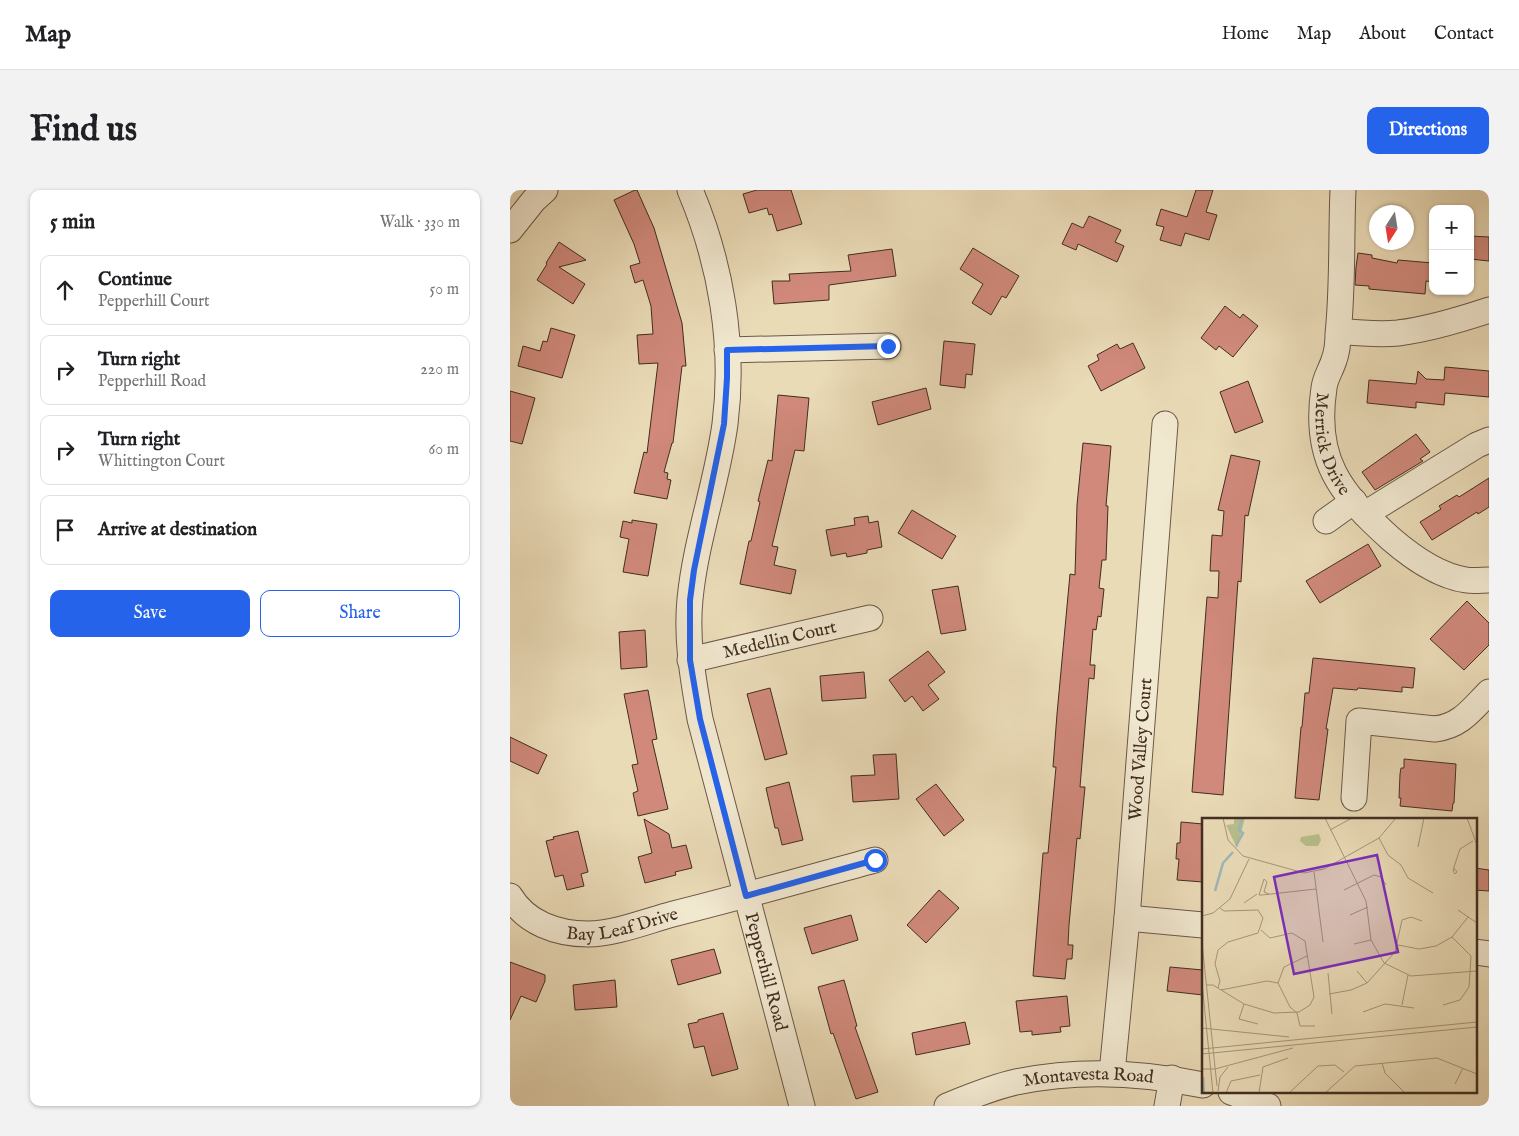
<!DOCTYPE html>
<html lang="en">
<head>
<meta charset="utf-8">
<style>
  body { margin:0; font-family:"IM FELL English",serif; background:#f2f2f2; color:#202124 }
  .controls { position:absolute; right:15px; top:15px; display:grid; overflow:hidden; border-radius:10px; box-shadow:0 1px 4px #0004 }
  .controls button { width:45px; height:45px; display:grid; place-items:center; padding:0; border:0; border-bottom:1px solid #e0e0e0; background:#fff; color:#202124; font:25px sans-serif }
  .compass { position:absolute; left:859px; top:15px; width:45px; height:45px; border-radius:50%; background:#fff; box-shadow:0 1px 4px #0004; rotate:192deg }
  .stop { position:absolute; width:15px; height:15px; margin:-11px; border:4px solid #2563eb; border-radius:50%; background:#fff }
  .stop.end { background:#2563eb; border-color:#fff; box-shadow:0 1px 5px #0008 }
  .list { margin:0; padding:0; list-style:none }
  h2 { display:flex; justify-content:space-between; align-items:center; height:65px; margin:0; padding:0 20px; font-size:21px }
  h2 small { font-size:16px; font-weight:400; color:#757577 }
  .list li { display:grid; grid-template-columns:32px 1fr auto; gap:15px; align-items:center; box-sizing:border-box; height:70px; margin:0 10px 10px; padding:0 10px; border:1px solid #e0e0e0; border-radius:10px }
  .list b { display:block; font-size:19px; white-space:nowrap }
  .list p { margin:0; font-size:16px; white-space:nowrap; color:#757577 }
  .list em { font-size:16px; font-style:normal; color:#757577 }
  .actions { display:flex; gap:10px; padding:15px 20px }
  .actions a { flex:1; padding:11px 0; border:1px solid #2563eb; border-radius:10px; text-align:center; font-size:18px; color:#2563eb }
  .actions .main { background:#2563eb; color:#fff }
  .icon { flex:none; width:28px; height:28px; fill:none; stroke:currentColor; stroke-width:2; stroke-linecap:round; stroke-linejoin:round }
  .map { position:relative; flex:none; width:979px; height:916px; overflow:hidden; border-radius:10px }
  header { display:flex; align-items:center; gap:30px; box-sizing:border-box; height:70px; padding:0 25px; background:#fff; border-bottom:1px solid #e0e0e0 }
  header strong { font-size:24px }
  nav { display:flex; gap:28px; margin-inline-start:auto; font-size:18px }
  .intro { display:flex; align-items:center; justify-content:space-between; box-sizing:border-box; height:120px; padding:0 30px }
  h1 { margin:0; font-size:35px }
  .button { padding:12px 22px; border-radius:10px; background:#2563eb; color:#fff; font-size:18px; font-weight:700 }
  main { display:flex; gap:30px; padding:0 30px }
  aside { flex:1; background:#fff; border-radius:10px; box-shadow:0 1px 4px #0004 }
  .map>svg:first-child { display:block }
</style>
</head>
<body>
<header>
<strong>Map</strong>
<nav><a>Home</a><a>Map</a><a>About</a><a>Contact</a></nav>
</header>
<div class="intro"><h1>Find us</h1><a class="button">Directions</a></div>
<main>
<aside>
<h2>5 min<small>Walk · 330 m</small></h2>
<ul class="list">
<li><svg class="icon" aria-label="ahead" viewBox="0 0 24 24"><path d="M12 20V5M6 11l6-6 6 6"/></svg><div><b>Continue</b><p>Pepperhill Court</p></div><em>50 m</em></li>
<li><svg class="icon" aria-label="right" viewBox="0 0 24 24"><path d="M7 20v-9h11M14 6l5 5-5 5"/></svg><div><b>Turn right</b><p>Pepperhill Road</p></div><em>220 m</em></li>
<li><svg class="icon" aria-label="right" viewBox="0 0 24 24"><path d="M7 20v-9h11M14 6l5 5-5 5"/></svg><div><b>Turn right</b><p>Whittington Court</p></div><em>60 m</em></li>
<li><svg class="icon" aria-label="arrive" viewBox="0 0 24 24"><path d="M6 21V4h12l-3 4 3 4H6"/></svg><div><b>Arrive at destination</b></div></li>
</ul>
<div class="actions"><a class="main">Save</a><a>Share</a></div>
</aside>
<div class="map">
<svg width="979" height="916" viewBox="0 0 979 916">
  <rect width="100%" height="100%" fill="#eadbb7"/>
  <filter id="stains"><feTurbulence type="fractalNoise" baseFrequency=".004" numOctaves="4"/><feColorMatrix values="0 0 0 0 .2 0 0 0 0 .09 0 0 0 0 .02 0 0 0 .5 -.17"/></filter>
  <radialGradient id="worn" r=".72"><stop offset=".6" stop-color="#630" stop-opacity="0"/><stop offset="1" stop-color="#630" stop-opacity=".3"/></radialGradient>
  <path fill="#d0897b" stroke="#412d20" d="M 125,0 L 127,0 L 144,38 L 172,133 L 176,176 L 172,176 L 163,253 L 162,253 L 154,282 L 158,283 L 157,289 L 161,290 L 157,309 L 124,303 L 134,262 L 137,263 L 148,173 L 129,174 L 127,145 L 143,144 L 141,116 L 133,90 L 125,93 L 120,76 L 130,73 L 124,54 L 104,10 Z
    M 247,0 L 281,0 L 292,34 L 267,41 L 262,24 L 259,25 L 257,18 L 239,23 L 233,4 Z
    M 686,0 L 703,0 L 696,22 L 707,25 L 699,50 L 675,43 L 671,56 L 650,50 L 654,37 L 646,35 L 651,19 L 677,27 Z
    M 579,26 L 611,40 L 605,52 L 614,56 L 607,72 L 568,54 L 566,60 L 552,54 L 562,33 L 573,38 Z
    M 960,46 L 979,47 L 979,71 L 960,69 Z
    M 49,52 L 76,70 L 49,77 L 75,94 L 63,114 L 27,90 L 37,74 L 36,73 Z
    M 463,58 L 509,86 L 496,108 L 492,106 L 481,125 L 462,113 L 473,94 L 450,79 Z
    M 382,59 L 386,86 L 319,95 L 319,110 L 264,114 L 262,91 L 280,91 L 279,84 L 341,81 L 338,65 Z
    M 848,63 L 862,65 L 862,68 L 887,73 L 888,70 L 923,73 L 923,92 L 916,91 L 915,104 L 859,99 L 859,96 L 845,95 L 846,77 Z
    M 715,116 L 730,128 L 733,124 L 748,136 L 723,167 L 709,156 L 706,160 L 691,148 Z
    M 41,138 L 65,145 L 52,188 L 8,176 L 13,156 L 30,161 L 33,151 L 37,152 Z
    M 434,151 L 465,154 L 462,185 L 456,184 L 455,198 L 430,195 Z
    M 623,153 L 635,178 L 591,201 L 578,176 L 589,170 L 587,165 L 607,154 L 610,159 Z
    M 935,177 L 979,181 L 979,207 L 935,203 L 934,215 L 906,212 L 906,218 L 857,213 L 859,190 L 906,194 L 908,181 L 916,189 L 934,190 Z
    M 738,191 L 753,232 L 725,243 L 710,202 Z
    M 416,198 L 421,219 L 368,235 L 362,212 Z
    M 0,201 L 25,208 L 12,254 L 0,251 Z
    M 268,205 L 299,208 L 294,261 L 285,260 L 262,356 L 268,357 L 264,375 L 286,380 L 281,404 L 230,394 L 239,351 L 241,351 L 250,312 L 248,311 L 258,270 L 262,271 Z
    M 906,244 L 920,262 L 910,269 L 913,271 L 865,300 L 852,282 Z
    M 573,253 L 601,256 L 596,316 L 598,316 L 596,370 L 592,370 L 589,398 L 594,399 L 591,427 L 588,426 L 586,440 L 583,439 L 580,475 L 585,475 L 584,489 L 579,488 L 570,597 L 575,597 L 570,649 L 567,648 L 559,735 L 558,755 L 563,755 L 562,769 L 557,769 L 555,789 L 523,786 L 533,663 L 538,663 L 546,577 L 543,577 L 547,524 L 560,384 L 565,385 L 567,315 Z
    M 721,265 L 750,271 L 738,326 L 735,325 L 731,392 L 728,391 L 713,605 L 682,602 L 697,407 L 708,408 L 709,381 L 700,381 L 702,345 L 712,346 L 714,321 L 708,320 Z
    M 979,288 L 979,317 L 968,324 L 967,322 L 922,350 L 910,332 L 931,319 L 929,316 L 947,305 L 949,307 Z
    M 402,320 L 446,346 L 432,369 L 388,343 Z
    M 358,326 L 359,333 L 368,331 L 372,357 L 357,360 L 357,363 L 337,367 L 336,363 L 321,366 L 316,340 L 345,335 L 344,328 Z
    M 122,330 L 147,334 L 138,386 L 113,382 L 119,349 L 110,347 L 113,331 L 122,333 Z
    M 858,354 L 871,376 L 810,413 L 796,391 Z
    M 448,396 L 456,440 L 431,444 L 422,400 Z
    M 957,411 L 979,433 L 979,455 L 954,480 L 920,449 Z
    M 135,440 L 137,477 L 111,479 L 109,442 Z
    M 418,461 L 435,482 L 418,495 L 429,509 L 413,521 L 402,506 L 395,512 L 379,490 Z
    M 803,468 L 905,478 L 903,498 L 892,497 L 892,502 L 848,498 L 847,500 L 823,498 L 816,539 L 818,539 L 809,610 L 785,608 L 791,537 L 792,537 L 795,503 L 799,503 Z
    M 354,482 L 356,508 L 312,511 L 310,486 Z
    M 260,498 L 277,564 L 255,570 L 237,504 Z
    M 138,500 L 147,549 L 142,550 L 158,619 L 128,626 L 123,603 L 128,601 L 122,575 L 128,574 L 114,504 Z
    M 0,547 L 37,565 L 28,584 L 0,571 Z
    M 386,564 L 389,609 L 343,612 L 341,586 L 365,585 L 363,565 Z
    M 894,569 L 946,574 L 944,613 L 943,613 L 942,621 L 890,616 L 891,608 L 889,608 L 890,584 L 891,578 L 894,578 Z
    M 279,592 L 293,650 L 272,655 L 268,638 L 265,638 L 256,598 Z
    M 426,594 L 454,630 L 434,646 L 406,609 Z
    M 134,629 L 159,644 L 162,658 L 176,655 L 182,678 L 165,682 L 166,685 L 135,693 L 128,667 L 142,663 Z
    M 671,632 L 693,634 L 693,692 L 667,690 L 669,669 L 666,669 L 667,653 L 670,653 Z
    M 68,641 L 78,682 L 71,684 L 74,696 L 57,700 L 53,685 L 45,687 L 36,651 L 44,649 L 43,647 Z
    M 965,678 L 979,680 L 979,701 L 965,700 Z
    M 429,700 L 449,718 L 416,753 L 397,735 Z
    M 341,725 L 348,750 L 302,764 L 294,738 Z
    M 204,759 L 211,783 L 168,795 L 161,770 Z
    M 0,772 L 35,785 L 35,791 L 26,812 L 11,806 L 0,830 Z
    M 660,777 L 693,780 L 693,805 L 657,801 Z
    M 105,790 L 107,817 L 65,820 L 63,795 Z
    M 334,790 L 347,836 L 345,837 L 368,902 L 346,909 L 323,843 L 321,844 L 308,797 Z
    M 557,806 L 560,836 L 550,837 L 551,842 L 522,845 L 522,841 L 510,842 L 506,811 Z
    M 213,823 L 228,879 L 202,886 L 194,856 L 184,858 L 178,834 L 188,832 L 188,830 Z
    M 455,832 L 460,854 L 406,865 L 402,843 Z"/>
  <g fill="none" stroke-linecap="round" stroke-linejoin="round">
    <defs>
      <g id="minor">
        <path id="s1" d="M 180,0 C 211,73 225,155 215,234 C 207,293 186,349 180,409 C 176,450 183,488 190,529 L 292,916"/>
        <path id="s2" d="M 833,0 C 831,47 833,97 828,144 C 828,153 827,162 824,170 C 821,180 815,188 814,198 C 803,270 830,303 881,349 C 902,367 928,386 956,390 C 964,391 972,390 979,390"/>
        <path d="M 0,40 L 24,10 L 35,0"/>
        <path d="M 829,141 C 848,143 868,145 888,143 C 919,139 949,130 979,120"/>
        <path d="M 217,160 L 378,156"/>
        <path d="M 855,324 L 967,255 L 979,250"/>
        <path d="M 816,331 L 844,311"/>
        <path id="s3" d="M 180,470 L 360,428"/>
        <path d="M 844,608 L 849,531 L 925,539 C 951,536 962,519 979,502"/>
        <path id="s4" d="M 0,706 C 16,733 47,744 78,744 C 105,744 137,731 163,724 C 231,707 298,688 365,670"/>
        <path d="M 617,728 L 693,735"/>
        <path d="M 965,762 L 979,764"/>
        <path id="s5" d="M 602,883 L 617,728 L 655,234"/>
        <path d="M 721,902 L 758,916"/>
        <path id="s6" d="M 437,916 C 459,907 483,897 506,892 C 568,879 631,882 693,895"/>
        <path d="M 657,916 L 662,888"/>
      </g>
    </defs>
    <use href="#minor" stroke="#6b5846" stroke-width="27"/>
    <use href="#minor" stroke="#f1e8d0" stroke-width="25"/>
  </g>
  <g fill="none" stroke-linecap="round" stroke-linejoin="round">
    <path stroke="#2563eb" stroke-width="6" d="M 365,670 L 236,706 L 190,529 L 180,470 L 180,410 L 184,380 L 214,234 L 217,188 L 217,160 L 378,156"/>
  </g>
  <g text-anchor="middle" stroke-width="4.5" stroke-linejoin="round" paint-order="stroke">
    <g font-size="18" fill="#412d20" stroke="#f1e8d0">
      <text dy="6" stroke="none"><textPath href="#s2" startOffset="258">Merrick Drive</textPath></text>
      <text dy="6" stroke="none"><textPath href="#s3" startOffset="92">Medellin Court</textPath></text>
      <text dy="6" stroke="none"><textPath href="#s5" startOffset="325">Wood Valley Court</textPath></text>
      <text dy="6" stroke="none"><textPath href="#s4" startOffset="126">Bay Leaf Drive</textPath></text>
      <text dy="6" stroke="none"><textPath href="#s1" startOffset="800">Pepperhill Road</textPath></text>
      <text dy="6" stroke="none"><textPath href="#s6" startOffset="146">Montavesta Road</textPath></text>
    </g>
  </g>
  <g transform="translate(692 628)">
    <rect width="275" height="275" fill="#eadbb7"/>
    <path d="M 32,0 L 43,0 L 35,30 L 24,7 L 32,6 ZM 117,16 L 119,22 L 116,28 L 104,28 L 98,23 L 99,19 Z" fill="#b8c08d"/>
    <path fill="none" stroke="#9cb8b9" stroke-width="2.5" d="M 34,28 L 41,15 L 37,12 L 40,0M 13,73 L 21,45 L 31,34M 1,259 L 2,275"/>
    <path fill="none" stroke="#a6957b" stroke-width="1" d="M 21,0 L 26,22 L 41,38 L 102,55 L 122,51 L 177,20 L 194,0M 123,0 L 164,83 L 169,122 L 182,145 L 209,158 L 275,153M 265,0 L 275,27M 128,12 L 150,0M 177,20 L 186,37 L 199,47 L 206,60 L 231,75M 216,29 L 222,0M 252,50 L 255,54 L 253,56 L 251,52 L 258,31 L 271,23M 112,54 L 121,124M 142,72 L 172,57 L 179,59 L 184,67M 67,76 L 62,74 L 65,64 L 62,61 L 57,77 L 60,77 L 114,71M 42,85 L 55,76M 256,92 L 275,105M 148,97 L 166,89M 0,98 L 11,95 L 28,81 L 47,41M 0,125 L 15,268M 152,126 L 169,122M 196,127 L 217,131 L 234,128 L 250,119 L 266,99M 155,153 L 165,165M 126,155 L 130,196M 0,165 L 11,275M 76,165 L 82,149 L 105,138M 4,167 L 11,167 L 42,186 L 72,195 L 97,194 L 108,187 L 112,179 L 103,123 L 90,115 L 68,120 L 59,112M 16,170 L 18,163 L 13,146 L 16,132 L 26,124 L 56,115 L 61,100 L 56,92 L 22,93 L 18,90M 19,172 L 65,163 L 76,165 L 88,189 L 95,195 L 98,208 L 113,208M 127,176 L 149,172 L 165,165 L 193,134 L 200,102 L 209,99 L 220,103M 42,186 L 37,201 L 56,206M 200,187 L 206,157M 241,187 L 258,182 L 267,169 L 269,138 L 250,119M 161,194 L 183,186 L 212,190M 0,210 L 87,219M 0,231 L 275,204M 0,236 L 275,209M 180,245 L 183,255 L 203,275M 0,251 L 13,251 L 91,230M 253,266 L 261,250M 16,273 L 18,259 L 26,249M 24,275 L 29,263 L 58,257M 57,275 L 61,249 L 86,240M 87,275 L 116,248 L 133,247 L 142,254M 123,275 L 153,248 L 235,240 L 275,256"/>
    <path fill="#7b2cbf" fill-opacity="0.15" stroke="#7b2cbf" stroke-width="2.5" d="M 175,37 L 196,134 L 92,156 L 72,59 Z"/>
    <rect width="275" height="275" fill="none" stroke="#412d20" stroke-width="2.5"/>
  </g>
  <rect width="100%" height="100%" filter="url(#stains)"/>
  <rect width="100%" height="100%" fill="url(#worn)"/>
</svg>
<div class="controls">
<button>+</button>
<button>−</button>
</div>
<svg class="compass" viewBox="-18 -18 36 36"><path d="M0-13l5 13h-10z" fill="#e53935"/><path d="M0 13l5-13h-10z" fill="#757577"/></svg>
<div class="stop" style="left:365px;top:670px"></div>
<div class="stop end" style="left:378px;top:156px"></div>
</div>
</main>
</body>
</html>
